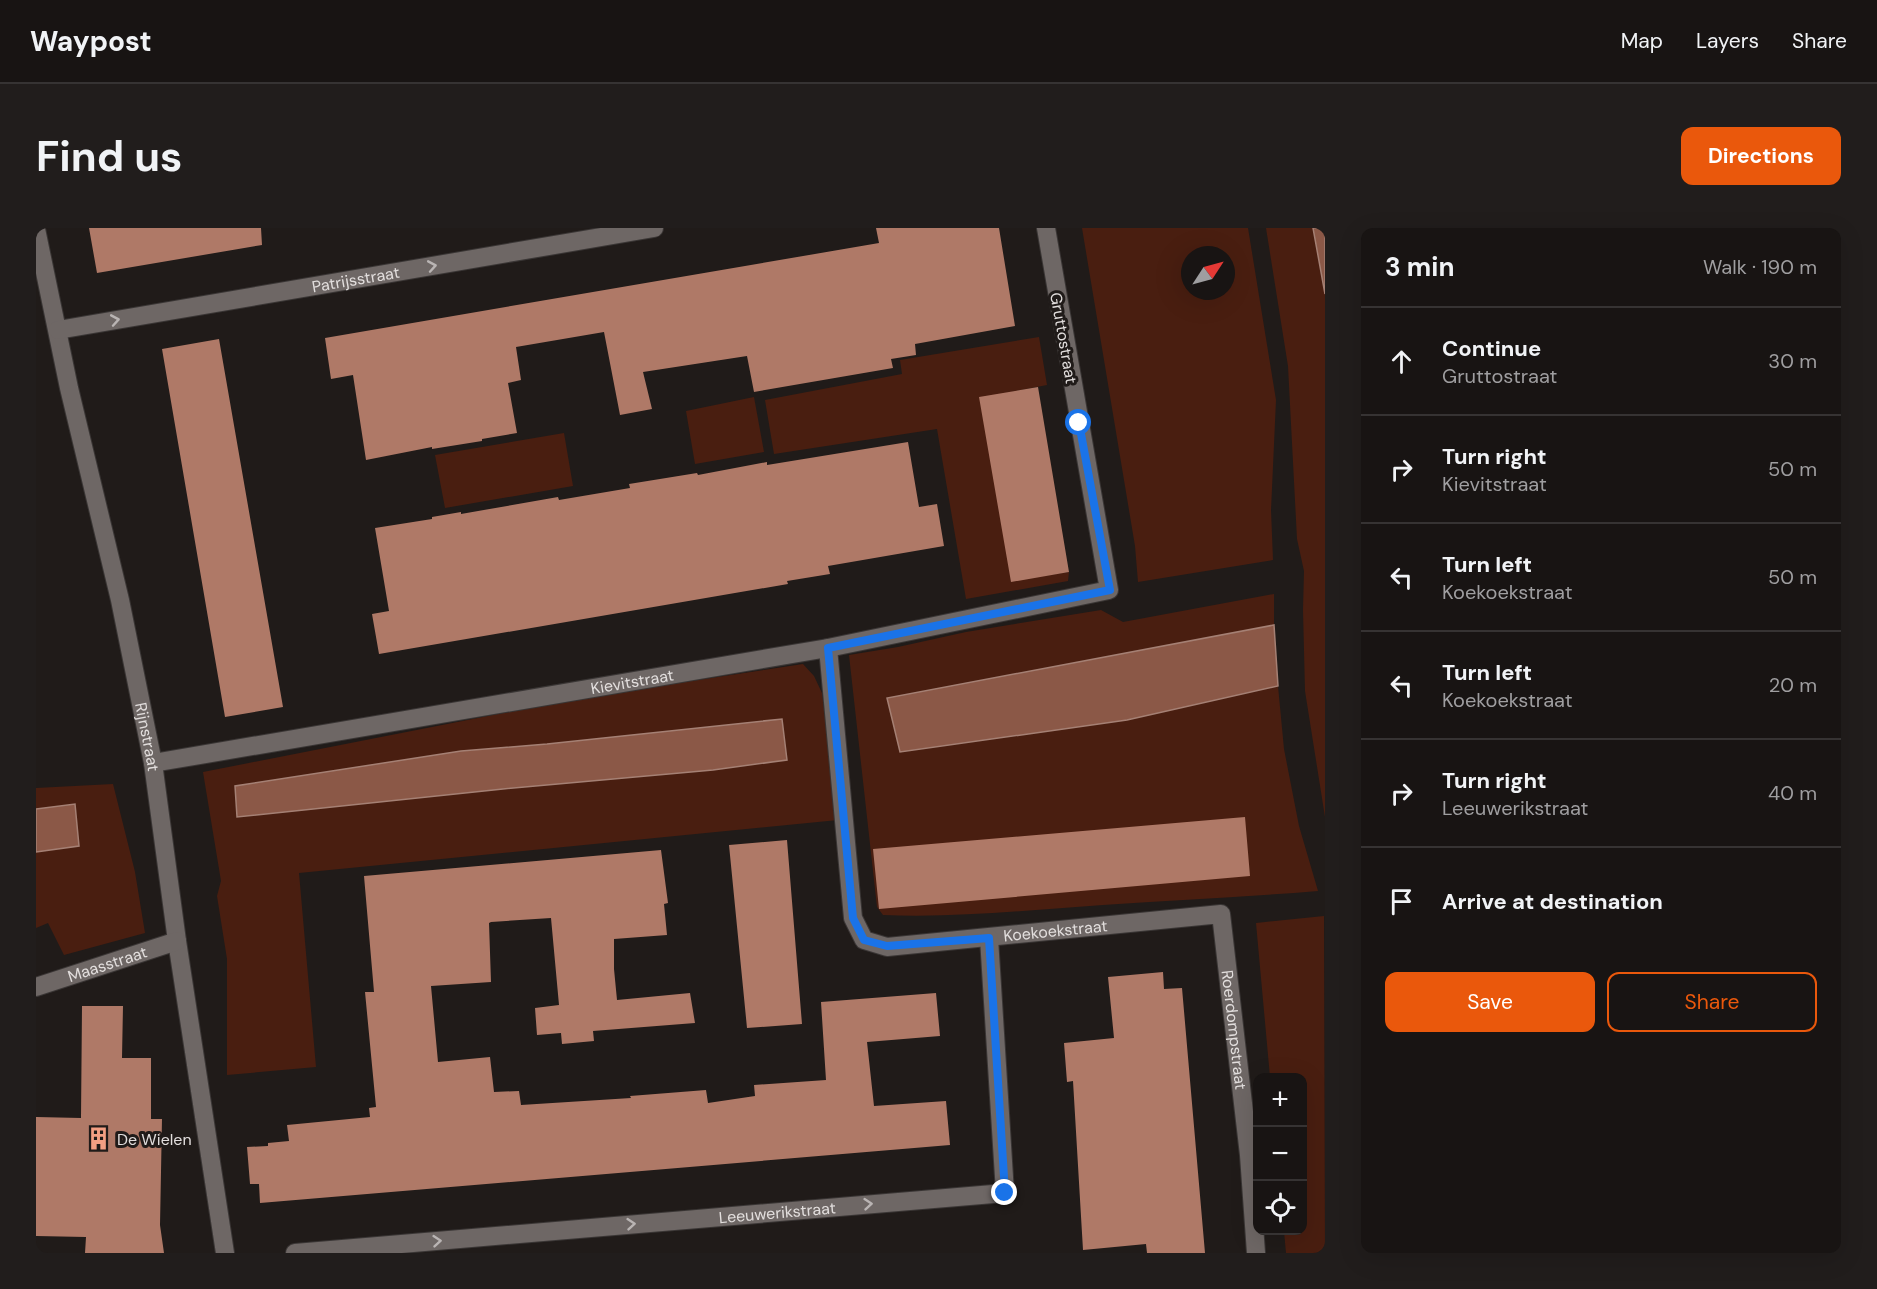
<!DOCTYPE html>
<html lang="en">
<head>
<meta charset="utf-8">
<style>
  body { margin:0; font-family:"DM Sans",sans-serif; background:#211d1c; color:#f1f3f6 }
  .controls { position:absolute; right:18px; bottom:18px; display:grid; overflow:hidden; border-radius:12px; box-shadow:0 6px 24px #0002 }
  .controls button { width:54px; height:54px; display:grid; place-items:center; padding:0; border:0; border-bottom:2px solid #363333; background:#181413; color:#f1f3f6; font:30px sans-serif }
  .compass { position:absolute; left:1145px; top:18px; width:54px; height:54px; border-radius:50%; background:#181413; box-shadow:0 6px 24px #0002; rotate:54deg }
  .stop { position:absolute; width:18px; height:18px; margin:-14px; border:4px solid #1a73e8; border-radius:50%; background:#fff }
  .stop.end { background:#1a73e8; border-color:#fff; box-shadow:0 2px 6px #0008 }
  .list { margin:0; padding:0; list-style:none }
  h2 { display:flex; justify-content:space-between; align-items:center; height:78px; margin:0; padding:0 24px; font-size:26px }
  h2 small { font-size:20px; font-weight:400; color:#9f9ea0 }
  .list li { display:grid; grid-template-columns:39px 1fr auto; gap:18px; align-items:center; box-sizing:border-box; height:108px; padding:0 24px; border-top:2px solid #363333 }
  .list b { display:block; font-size:22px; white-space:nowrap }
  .list p { margin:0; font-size:20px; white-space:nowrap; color:#9f9ea0 }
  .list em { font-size:20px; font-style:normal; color:#9f9ea0 }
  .actions { display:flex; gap:12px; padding:18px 24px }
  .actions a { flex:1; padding:14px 0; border:2px solid #ea580c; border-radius:12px; text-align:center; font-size:21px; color:#ea580c }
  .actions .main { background:#ea580c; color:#fff }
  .icon { flex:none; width:33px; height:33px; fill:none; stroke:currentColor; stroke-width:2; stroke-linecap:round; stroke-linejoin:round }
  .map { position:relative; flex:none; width:1289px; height:1025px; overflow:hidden; border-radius:12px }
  header { display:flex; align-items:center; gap:36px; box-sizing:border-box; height:84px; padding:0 30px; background:#181413; border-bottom:2px solid #363333 }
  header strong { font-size:28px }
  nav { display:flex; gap:33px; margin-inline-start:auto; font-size:21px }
  .intro { display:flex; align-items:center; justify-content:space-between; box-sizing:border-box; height:144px; padding:0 36px }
  h1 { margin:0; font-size:42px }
  .button { padding:15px 27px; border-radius:12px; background:#ea580c; color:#fff; font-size:21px; font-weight:700 }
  main { display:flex; gap:36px; padding:0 36px }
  aside { flex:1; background:#181413; border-radius:12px; box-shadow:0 6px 24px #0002 }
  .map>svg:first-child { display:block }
</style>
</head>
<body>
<header>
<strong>Waypost</strong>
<nav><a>Map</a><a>Layers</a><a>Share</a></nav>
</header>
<div class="intro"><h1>Find us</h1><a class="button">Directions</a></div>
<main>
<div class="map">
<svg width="1289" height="1025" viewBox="0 0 1289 1025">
  <rect width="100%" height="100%" fill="#201b19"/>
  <path fill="#491e10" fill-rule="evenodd" d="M 1046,0 L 1212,0 L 1240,172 L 1235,282 L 1237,332 L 1102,354 L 1099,318 ZM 1154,27 L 1190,27 L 1190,63 L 1154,63 Z
    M 1230,0 L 1277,0 L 1289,66 L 1289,589 L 1269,463 L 1267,382 L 1268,343 L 1261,311 L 1252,138 Z
    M 1003,109 L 1011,157 L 944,170 L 976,353 L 1033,344 L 1032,353 L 930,371 L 901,201 L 738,226 L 729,172 L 866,146 L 864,132 Z
    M 718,169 L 728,224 L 659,236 L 650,183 Z
    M 528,205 L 537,258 L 409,280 L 399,227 Z
    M 1238,366 L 1238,397 L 851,470 L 865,524 L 1091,492 L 1242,458 L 1248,521 L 1263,598 L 1282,663 C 1210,669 1139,672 1067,677 C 994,682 921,690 847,687 L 841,679 L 813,427 L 862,419 L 930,404 L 1065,382 L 1087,394 Z
    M 767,436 L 778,448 L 786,465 L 802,592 L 263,645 L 280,839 L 191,847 L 191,731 L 181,668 L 185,653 L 167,544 L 462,486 L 642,455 ZM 746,491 L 751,532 L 677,542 L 467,561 L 201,588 L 200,558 L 425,523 L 511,516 Z
    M 77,556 L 99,644 L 109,705 L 28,727 L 12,695 L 0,700 L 0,624 L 42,618 L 39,576 L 0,581 L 0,560 Z
    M 1288,688 L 1289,1025 L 1250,1025 L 1248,1003 L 1266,1002 L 1266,850 L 1234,849 L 1220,695 Z"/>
  <path fill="#8b5847" stroke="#a58074" stroke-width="1.5" d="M 1277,0 L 1289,0 L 1289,66 Z
    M 1238,397 L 1242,458 L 1091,492 L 864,524 L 851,470 Z
    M 746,491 L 751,532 L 677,542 L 467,561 L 201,589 L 199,558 L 425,523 L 511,516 Z
    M 39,576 L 43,618 L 0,624 L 0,581 Z"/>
  <path fill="#af7967" d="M 53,0 L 225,0 L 226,17 L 61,45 Z
    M 840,0 L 963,0 L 979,98 L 879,116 L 880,127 L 855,131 L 857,140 L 718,164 L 711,128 L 607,144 L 616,181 L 584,187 L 568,104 L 480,119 L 485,152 L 472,155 L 481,205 L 446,211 L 446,213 L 396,221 L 396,219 L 330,232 L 317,147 L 295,151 L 289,110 L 843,15 Z
    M 183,111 L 247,479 L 189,489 L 126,121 Z
    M 1002,159 L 1033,344 L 975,354 L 943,169 Z
    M 872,214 L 883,279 L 901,276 L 908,318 L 792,338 L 794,346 L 751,353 L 752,356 L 343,426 L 336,386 L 353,383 L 339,300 L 396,291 L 396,289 L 425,284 L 425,286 L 522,269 L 523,272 L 594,260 L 593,256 L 661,245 L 662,247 L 731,234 L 731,237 Z
    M 1209,589 L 1214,648 L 843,681 L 837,621 Z
    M 751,612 L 766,796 L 711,800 L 693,617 Z
    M 625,622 L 632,675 L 628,676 L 631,707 L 578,711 L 578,741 L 581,772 L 654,765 L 659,795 L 557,803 L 558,813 L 526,816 L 525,805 L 501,807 L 499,780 L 523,777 L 515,690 L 455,694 L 453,695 L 455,754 L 395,758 L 402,834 L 454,829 L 458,864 L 483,863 L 485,877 L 595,870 L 594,868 L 670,862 L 672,875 L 719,868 L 718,857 L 790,852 L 785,774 L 900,765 L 904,808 L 831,814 L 838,878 L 910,873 L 914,917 L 224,975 L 223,956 L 214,956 L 211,919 L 232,918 L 232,915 L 253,913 L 251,897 L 334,889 L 333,880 L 340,879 L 329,764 L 338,764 L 328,648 Z
    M 1127,744 L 1128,761 L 1146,760 L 1169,1025 L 1111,1025 L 1110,1016 L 1047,1022 L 1037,853 L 1031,854 L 1028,815 L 1078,810 L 1072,749 Z
    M 46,778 L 87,778 L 86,830 L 115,830 L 115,891 L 126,891 L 124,997 L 128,1025 L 49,1025 L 50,1009 L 0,1008 L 0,889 L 45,890 Z"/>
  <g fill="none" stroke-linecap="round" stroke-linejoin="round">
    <defs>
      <g id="minor">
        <path id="s1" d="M 0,1 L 33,160 L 84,372 L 117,535 L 141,713 L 189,1025"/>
        <path id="s2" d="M 22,102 L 618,0"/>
        <path id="s3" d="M 792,420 L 817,690 L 828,712 L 851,719 L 1185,686 L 1213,927 L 1220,1025"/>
        <path id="s4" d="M 117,535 L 792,420 L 1073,362 L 1010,0"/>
        <path id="s5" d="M 0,759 L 141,713"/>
        <path id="s6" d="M 259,1025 L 969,965 L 953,710"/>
      </g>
    </defs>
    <use href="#minor" stroke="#3a3635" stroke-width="20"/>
    <use href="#minor" stroke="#6e6765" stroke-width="18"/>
  </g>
  <defs><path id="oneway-chevron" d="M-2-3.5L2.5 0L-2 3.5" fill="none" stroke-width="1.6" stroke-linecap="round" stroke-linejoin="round" transform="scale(1.5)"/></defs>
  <g stroke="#b9b4b3">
    <use href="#oneway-chevron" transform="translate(396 38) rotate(-10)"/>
    <use href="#oneway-chevron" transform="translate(79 92) rotate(-10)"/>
    <use href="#oneway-chevron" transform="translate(832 976) rotate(-5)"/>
    <use href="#oneway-chevron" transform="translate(595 996) rotate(-5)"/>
    <use href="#oneway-chevron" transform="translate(401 1013) rotate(-5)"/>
  </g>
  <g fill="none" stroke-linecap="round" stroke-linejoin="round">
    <path stroke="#1a73e8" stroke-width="8" d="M 969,965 L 953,710 L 851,718 L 828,712 L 817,690 L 792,420 L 1074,362 L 1043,195"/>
  </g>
  <defs>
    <symbol id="building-bare" viewBox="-9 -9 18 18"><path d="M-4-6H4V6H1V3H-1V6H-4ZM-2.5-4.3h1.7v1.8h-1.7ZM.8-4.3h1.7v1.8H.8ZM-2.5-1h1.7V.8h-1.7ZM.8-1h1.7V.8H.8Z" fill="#f39f83" stroke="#201b19" stroke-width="2.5" paint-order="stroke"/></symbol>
  </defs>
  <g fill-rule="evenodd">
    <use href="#building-bare" x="46" y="894" width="33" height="33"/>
  </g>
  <g text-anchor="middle" stroke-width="6" stroke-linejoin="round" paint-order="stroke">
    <g font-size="16" fill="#e2dedd" stroke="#201b19">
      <text dy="6" stroke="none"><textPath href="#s2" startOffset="302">Patrijsstraat</textPath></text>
      <text transform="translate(1028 110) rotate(80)" y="6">Gruttostraat</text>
      <text dy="6" stroke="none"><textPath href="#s4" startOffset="486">Kievitstraat</textPath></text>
      <text dy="6" stroke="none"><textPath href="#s1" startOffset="520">Rijnstraat</textPath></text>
      <text dy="6" stroke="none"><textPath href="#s3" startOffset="489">Koekoekstraat</textPath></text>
      <text dy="6" stroke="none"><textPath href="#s5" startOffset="75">Maasstraat</textPath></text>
      <text dy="6" stroke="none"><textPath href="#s3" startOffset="772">Roerdompstraat</textPath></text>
      <text dy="6" stroke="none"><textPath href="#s6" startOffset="484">Leeuwerikstraat</textPath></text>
    </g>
    <g font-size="16" fill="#e2dedd" stroke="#201b19" text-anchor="start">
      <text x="81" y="917">De Wielen</text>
    </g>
  </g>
</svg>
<div class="controls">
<button>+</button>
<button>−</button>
<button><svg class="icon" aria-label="locate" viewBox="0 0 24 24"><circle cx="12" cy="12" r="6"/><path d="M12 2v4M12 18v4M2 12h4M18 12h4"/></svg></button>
</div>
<svg class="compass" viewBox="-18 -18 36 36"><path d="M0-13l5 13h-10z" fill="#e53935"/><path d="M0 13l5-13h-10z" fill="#9f9ea0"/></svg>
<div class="stop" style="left:1043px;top:195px"></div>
<div class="stop end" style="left:969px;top:965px"></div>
</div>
<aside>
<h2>3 min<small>Walk · 190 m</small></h2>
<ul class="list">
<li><svg class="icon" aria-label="ahead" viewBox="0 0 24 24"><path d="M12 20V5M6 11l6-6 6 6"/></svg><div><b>Continue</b><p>Gruttostraat</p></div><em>30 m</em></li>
<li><svg class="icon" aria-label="right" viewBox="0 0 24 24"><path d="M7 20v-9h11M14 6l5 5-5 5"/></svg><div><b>Turn right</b><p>Kievitstraat</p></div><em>50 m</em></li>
<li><svg class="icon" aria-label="left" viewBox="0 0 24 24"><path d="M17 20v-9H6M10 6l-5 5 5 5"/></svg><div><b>Turn left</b><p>Koekoekstraat</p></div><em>50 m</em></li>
<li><svg class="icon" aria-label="left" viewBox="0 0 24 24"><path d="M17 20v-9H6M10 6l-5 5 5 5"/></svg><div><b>Turn left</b><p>Koekoekstraat</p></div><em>20 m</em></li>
<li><svg class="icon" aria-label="right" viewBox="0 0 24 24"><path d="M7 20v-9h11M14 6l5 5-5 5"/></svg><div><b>Turn right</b><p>Leeuwerikstraat</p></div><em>40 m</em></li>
<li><svg class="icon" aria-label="arrive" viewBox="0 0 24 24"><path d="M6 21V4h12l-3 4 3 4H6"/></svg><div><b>Arrive at destination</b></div></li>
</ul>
<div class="actions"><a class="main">Save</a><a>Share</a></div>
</aside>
</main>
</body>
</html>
